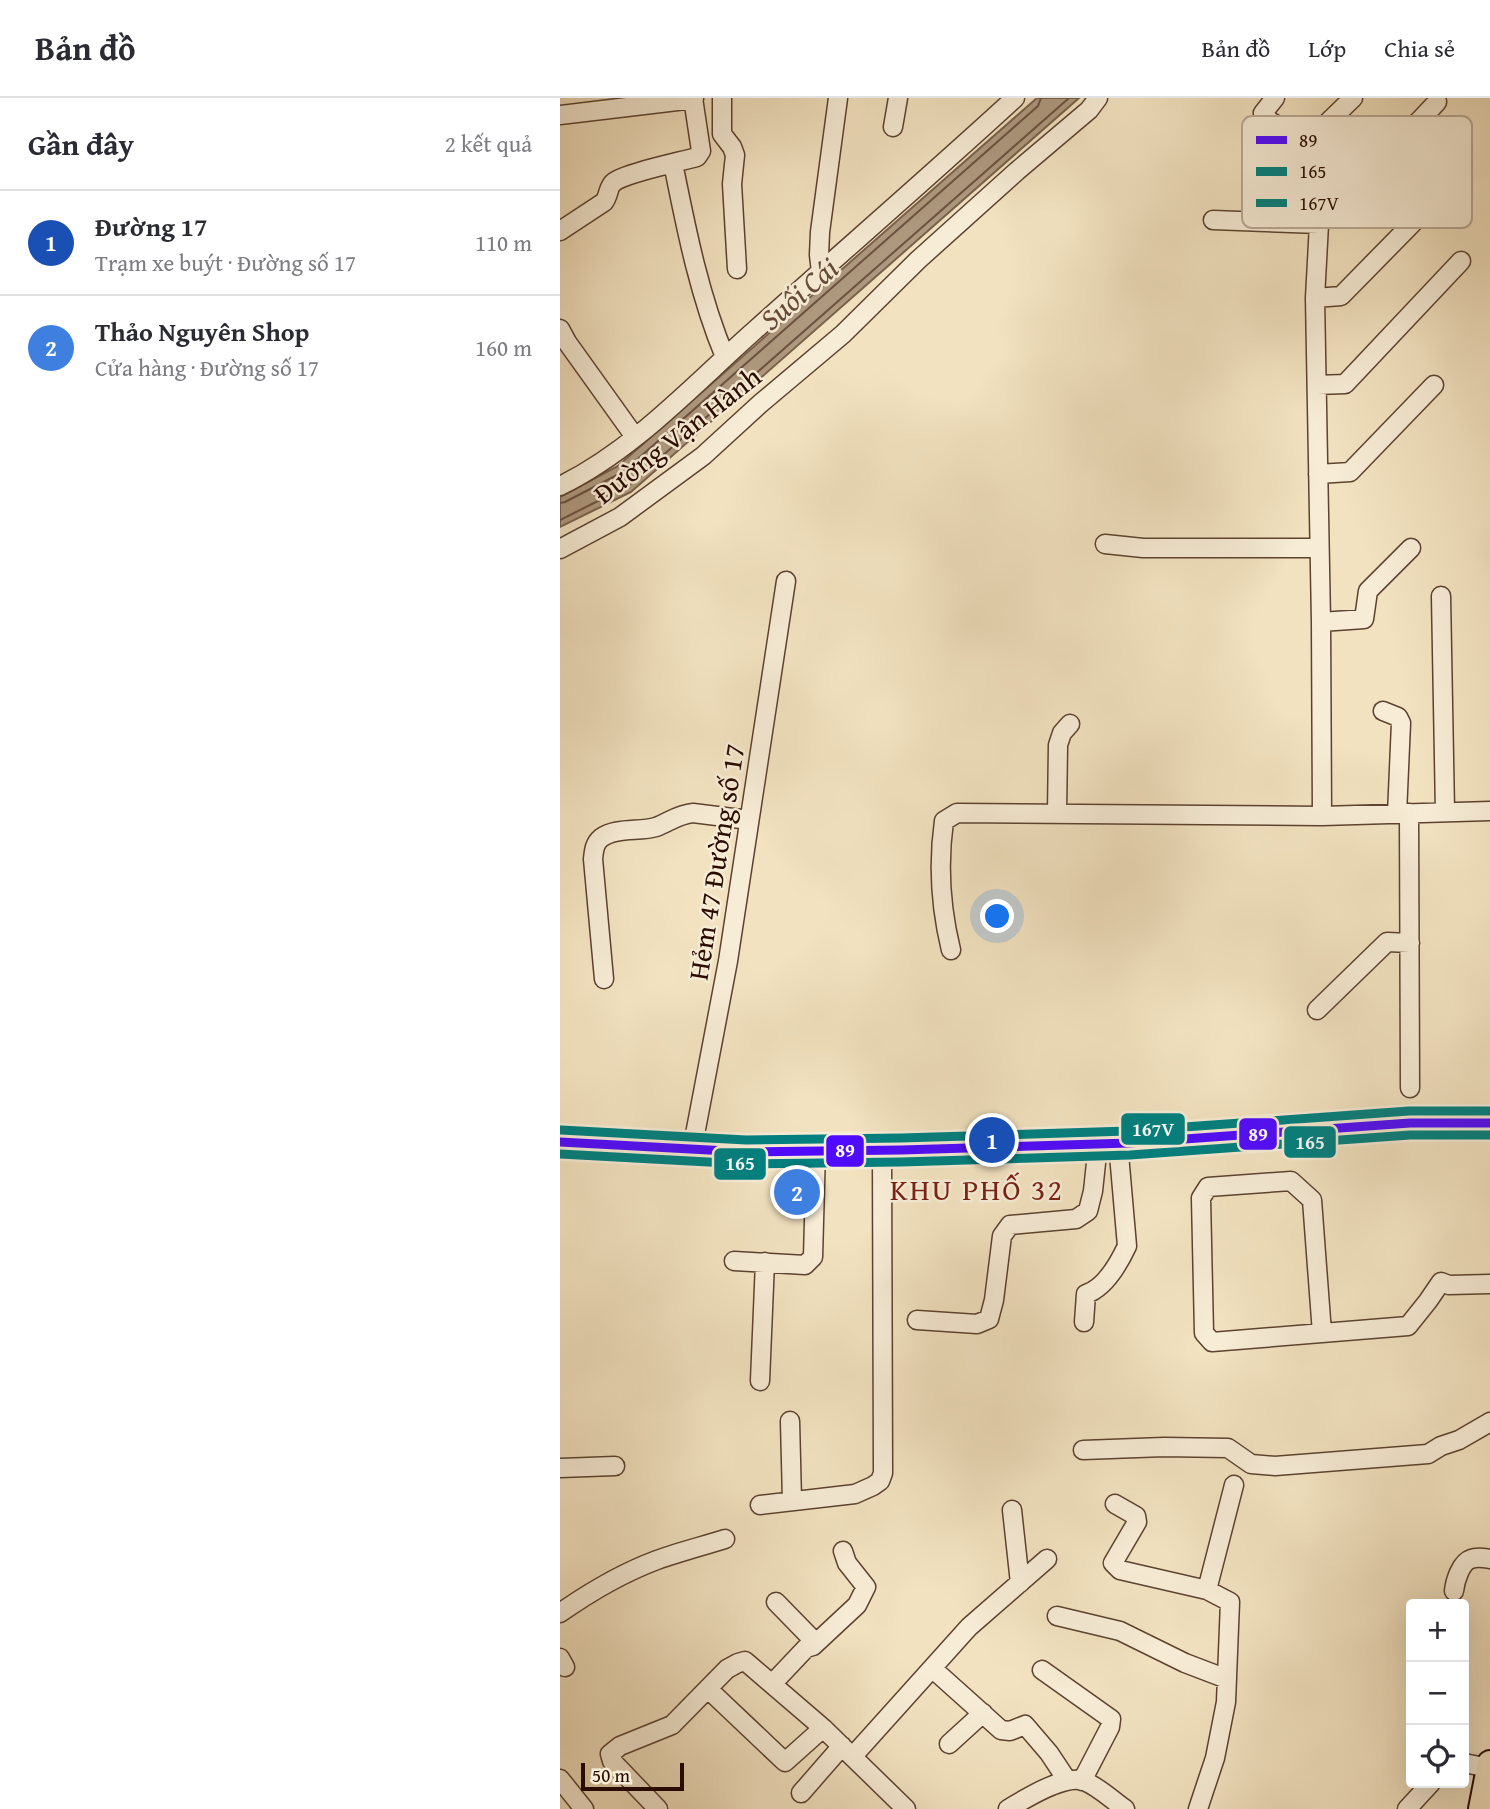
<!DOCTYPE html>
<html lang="vi">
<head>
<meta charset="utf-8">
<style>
  body { margin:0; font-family:"Gentium Book Plus",serif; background:#f2f2f3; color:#2b2b33 }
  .controls { position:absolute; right:21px; bottom:21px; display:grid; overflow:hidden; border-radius:7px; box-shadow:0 7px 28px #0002 }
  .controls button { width:63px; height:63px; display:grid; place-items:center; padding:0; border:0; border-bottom:2px solid #e1e1e2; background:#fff; color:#2b2b33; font:35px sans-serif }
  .scale { position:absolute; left:21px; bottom:18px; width:103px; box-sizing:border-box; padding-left:7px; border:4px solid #2a0c00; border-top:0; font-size:19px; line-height:24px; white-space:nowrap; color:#2a0c00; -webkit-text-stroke:5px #f7ecd6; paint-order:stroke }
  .you { position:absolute; left:438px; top:819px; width:24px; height:24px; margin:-18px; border:5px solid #fff; border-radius:50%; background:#1a73e8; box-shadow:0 0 0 10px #1a73e833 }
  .badge { display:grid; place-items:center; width:46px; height:46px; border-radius:50%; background:#8f2418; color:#fff; font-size:23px; font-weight:700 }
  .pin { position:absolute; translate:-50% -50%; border:4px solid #fff; box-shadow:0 2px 7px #0006 }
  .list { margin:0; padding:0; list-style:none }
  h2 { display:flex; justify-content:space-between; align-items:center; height:91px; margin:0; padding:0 28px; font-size:30px }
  h2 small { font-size:23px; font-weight:400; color:#7c7c81 }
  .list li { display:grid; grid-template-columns:46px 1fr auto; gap:21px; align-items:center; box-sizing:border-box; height:105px; padding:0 28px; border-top:2px solid #e1e1e2 }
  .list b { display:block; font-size:26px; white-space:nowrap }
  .list p { margin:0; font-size:23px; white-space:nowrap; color:#7c7c81 }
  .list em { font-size:23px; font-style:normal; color:#7c7c81 }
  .icon { flex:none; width:38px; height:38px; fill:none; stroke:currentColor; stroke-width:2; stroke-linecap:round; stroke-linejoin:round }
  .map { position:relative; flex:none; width:930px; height:1711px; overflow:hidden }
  header { display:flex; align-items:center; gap:42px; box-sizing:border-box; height:98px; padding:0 35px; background:#fff; border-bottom:2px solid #e1e1e2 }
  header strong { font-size:33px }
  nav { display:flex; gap:38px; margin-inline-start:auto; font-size:24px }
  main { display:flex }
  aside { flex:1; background:#fff }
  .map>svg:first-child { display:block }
</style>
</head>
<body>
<header>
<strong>Bản đồ</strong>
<nav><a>Bản đồ</a><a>Lớp</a><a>Chia sẻ</a></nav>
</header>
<main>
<aside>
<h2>Gần đây<small>2 kết quả</small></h2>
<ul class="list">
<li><span class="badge" style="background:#1a4fb4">1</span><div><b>Đường 17</b><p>Trạm xe buýt · Đường số 17</p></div><em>110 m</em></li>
<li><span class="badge" style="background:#3f7fe0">2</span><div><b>Thảo Nguyên Shop</b><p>Cửa hàng · Đường số 17</p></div><em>160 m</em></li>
</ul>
</aside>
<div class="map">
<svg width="930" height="1711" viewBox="0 0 930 1711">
  <rect width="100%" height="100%" fill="#f2e2c0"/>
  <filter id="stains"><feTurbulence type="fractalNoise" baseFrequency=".00286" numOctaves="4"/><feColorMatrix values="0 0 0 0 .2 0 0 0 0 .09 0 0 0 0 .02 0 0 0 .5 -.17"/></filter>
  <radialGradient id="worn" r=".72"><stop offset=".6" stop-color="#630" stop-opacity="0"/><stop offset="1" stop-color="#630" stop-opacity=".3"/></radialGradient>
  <path fill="#ae997f" stroke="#79614c" stroke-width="2" d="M 477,0 L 519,0 L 71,394 L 0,429 L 0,399 L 58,368 Z"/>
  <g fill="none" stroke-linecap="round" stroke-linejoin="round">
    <path stroke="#6c5240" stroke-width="2" d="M 0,405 L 5,404 L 63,374 L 478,8 L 481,0
      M 0,422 L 68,388 L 509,0"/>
    <defs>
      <path id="minor" d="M 162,0 L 162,36 L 172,49 L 175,57 L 172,86 L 177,171
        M 715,0 L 703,15 C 713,34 741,31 760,32 L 759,126 L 755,200 L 761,524 L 762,718
        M 0,17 L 134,1
        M 333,29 L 338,0
        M 760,32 L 793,0
        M 113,65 C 126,130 139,197 165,259
        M 759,97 L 789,97 L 877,4
        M 653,122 L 759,126
        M 0,133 L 44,104 C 49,98 48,88 54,84 C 66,75 119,64 137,59 L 141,53 L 133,0
        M 261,174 L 259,157 L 260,134 L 278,0
        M 755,200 L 781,198 L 885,92
        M 0,231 L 7,244 L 75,339
        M 757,287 L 785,286 L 901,163
        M 758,376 L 790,374 L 874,287
        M 0,388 C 74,352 133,287 194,233 C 281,155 369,79 455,0
        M 545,446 L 583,450 L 759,450
        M 0,451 L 60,419 L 143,358 L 201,305 L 283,236 L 358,162 L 457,73 L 529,12 L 538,0
        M 881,498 L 885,714
        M 761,524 L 804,521 L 808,493 L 851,450
        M 823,613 L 838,619 L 841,625 L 837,716
        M 497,715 L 498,647 L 502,635 L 510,626
        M 849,715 L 850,990
        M 391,852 C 381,811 378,765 384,723 L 397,715 L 762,718 L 930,713
        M 44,881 L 33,761 C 34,753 34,746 41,740 C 56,729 79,734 96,729 C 109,724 119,716 133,715 L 189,722
        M 757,912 L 827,844 L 850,845
        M 0,1044 L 186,1054 L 256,1052 L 341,1052 L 569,1045 L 850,1025 L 930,1025
        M 132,1052 L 168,863 L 226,483
        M 174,1163 L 245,1167 L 253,1159 L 256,1052
        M 357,1222 L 417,1226 L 429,1221 L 434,1202 L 442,1138 L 450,1127 L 516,1121 L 528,1113 L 533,1093 L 538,1046
        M 524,1224 L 526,1196 C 545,1190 559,1165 567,1148 L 558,1045
        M 762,1235 L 752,1102 L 731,1083 L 648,1089 L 641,1100 L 644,1235 L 652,1244 L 848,1228 L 868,1203 L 881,1184 L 889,1187 L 930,1186
        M 200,1283 L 205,1164
        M 230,1323 L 232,1403
        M 523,1352 L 604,1349 L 668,1350 L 691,1366 L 715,1368 L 868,1356 L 881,1348 L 899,1342 L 930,1324
        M 0,1370 L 55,1368
        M 555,1406 L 576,1418 L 577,1424 L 553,1465 L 560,1472 L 647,1492 L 670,1504 L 666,1604 L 655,1660 L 638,1711
        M 200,1407 L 295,1396 L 313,1388 L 320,1383 L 323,1375 L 322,1052
        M 452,1412 L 460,1485
        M 647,1492 L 674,1387
        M 894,1493 C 895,1483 901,1464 911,1461 C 916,1459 925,1460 930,1461
        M 216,1504 L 256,1545
        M 0,1515 C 30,1494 62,1475 97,1462 C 119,1454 143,1448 165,1441
        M 497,1518 L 560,1533 L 625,1565 L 667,1581
        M 0,1560 L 5,1569
        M 373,1571 L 441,1632 L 450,1633 L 465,1627 L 489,1655 L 507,1682
        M 482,1572 L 551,1621 L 550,1629 L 522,1683
        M 213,1585 L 246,1550 L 253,1548 L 297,1507 L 306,1489 L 287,1465 L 283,1453
        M 148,1591 L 225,1664 L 263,1630
        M 389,1646 L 423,1615
        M 293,1658 L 409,1529 L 487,1461
        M 904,1665 L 929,1670
        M 0,1681 L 24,1711
        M 241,1695 L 282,1648
        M 98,1711 L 52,1663 L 50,1656 L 60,1648 L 112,1627 L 167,1571 L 178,1565 L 185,1563 L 263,1630 L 346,1711
        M 448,1711 C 465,1701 504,1676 524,1683 C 539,1689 552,1702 565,1711
        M 847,1711 L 871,1685"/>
      <path id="highway" d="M 921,1711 L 930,1665"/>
    </defs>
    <use href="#minor" stroke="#5c4230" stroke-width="21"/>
    <use href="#highway" stroke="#2a0c00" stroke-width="28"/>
    <use href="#minor" stroke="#f7ecd6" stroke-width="18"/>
    <use href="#highway" stroke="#f2e2c0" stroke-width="24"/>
    <defs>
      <path id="bus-1" d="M 0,1044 L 186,1054 L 341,1052 L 569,1045 L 850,1025 L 930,1025"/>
      <path id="bus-2" d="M 0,1056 L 185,1066 L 341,1064 L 570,1057 L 850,1037 L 930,1037"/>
      <path id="bus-3" d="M 1,1032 L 186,1042 L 341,1040 L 568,1033 L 849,1013 L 930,1013"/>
    </defs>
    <use href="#bus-1" stroke="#f7ecd6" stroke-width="14"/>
    <use href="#bus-2" stroke="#f7ecd6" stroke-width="14"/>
    <use href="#bus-3" stroke="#f7ecd6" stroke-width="14"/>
    <use href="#bus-1" stroke="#4f0aff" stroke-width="9"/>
    <use href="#bus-2" stroke="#008080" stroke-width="9"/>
    <use href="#bus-3" stroke="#008080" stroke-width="9"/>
  </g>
  <g text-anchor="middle" stroke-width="5" stroke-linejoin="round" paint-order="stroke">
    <g font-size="28" fill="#2a0c00" stroke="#f7ecd6">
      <text transform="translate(117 337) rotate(-38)" y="10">Đường Vận Hành</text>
      <text transform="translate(156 764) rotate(-81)" y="10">Hẻm 47 Đường số 17</text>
    </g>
    <g font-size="30" font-style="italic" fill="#654b39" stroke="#f7ecd6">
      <text transform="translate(239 196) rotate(-41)" y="10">Suối Cái</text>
    </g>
    <g font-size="30" letter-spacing="2" fill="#7a1f14" stroke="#f7ecd6">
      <text x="417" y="1102">KHU PHỐ 32</text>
    </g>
  </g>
  <rect x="682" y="18" width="230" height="112" rx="10" fill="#f7ecd6" stroke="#baa996" stroke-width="2"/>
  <rect x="696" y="38" width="31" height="8" fill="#4f0aff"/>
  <rect x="696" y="69" width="31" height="9" fill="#008080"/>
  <rect x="696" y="101" width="31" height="8" fill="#008080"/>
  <g font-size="19" fill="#2a0c00">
    <text x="739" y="49">89</text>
    <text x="739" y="80">165</text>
    <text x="739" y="112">167V</text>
  </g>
  <g stroke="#f7ecd6" stroke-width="2.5">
    <rect x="560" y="1014" width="66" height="34" rx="7" fill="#008080"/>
    <rect x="678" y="1019" width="40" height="34" rx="7" fill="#4f0aff"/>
    <rect x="723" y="1027" width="54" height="34" rx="7" fill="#008080"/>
    <rect x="265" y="1036" width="40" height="34" rx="7" fill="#4f0aff"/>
    <rect x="153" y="1049" width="54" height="34" rx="7" fill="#008080"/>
  </g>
  <g font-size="19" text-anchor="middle" font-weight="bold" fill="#fff">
    <text x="593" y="1038">167V</text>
    <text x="698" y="1043">89</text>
    <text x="750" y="1051">165</text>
    <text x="285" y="1059">89</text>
    <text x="180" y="1072">165</text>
  </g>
  <rect width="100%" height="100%" filter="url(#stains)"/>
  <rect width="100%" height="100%" fill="url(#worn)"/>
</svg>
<div class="controls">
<button>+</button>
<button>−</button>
<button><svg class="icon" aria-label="locate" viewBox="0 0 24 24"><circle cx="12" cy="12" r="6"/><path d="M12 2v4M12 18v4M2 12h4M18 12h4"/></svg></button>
</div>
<div class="scale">50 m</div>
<div class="you"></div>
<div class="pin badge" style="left:432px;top:1042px;background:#1a4fb4">1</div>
<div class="pin badge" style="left:237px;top:1094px;background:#3f7fe0">2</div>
</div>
</main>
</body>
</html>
